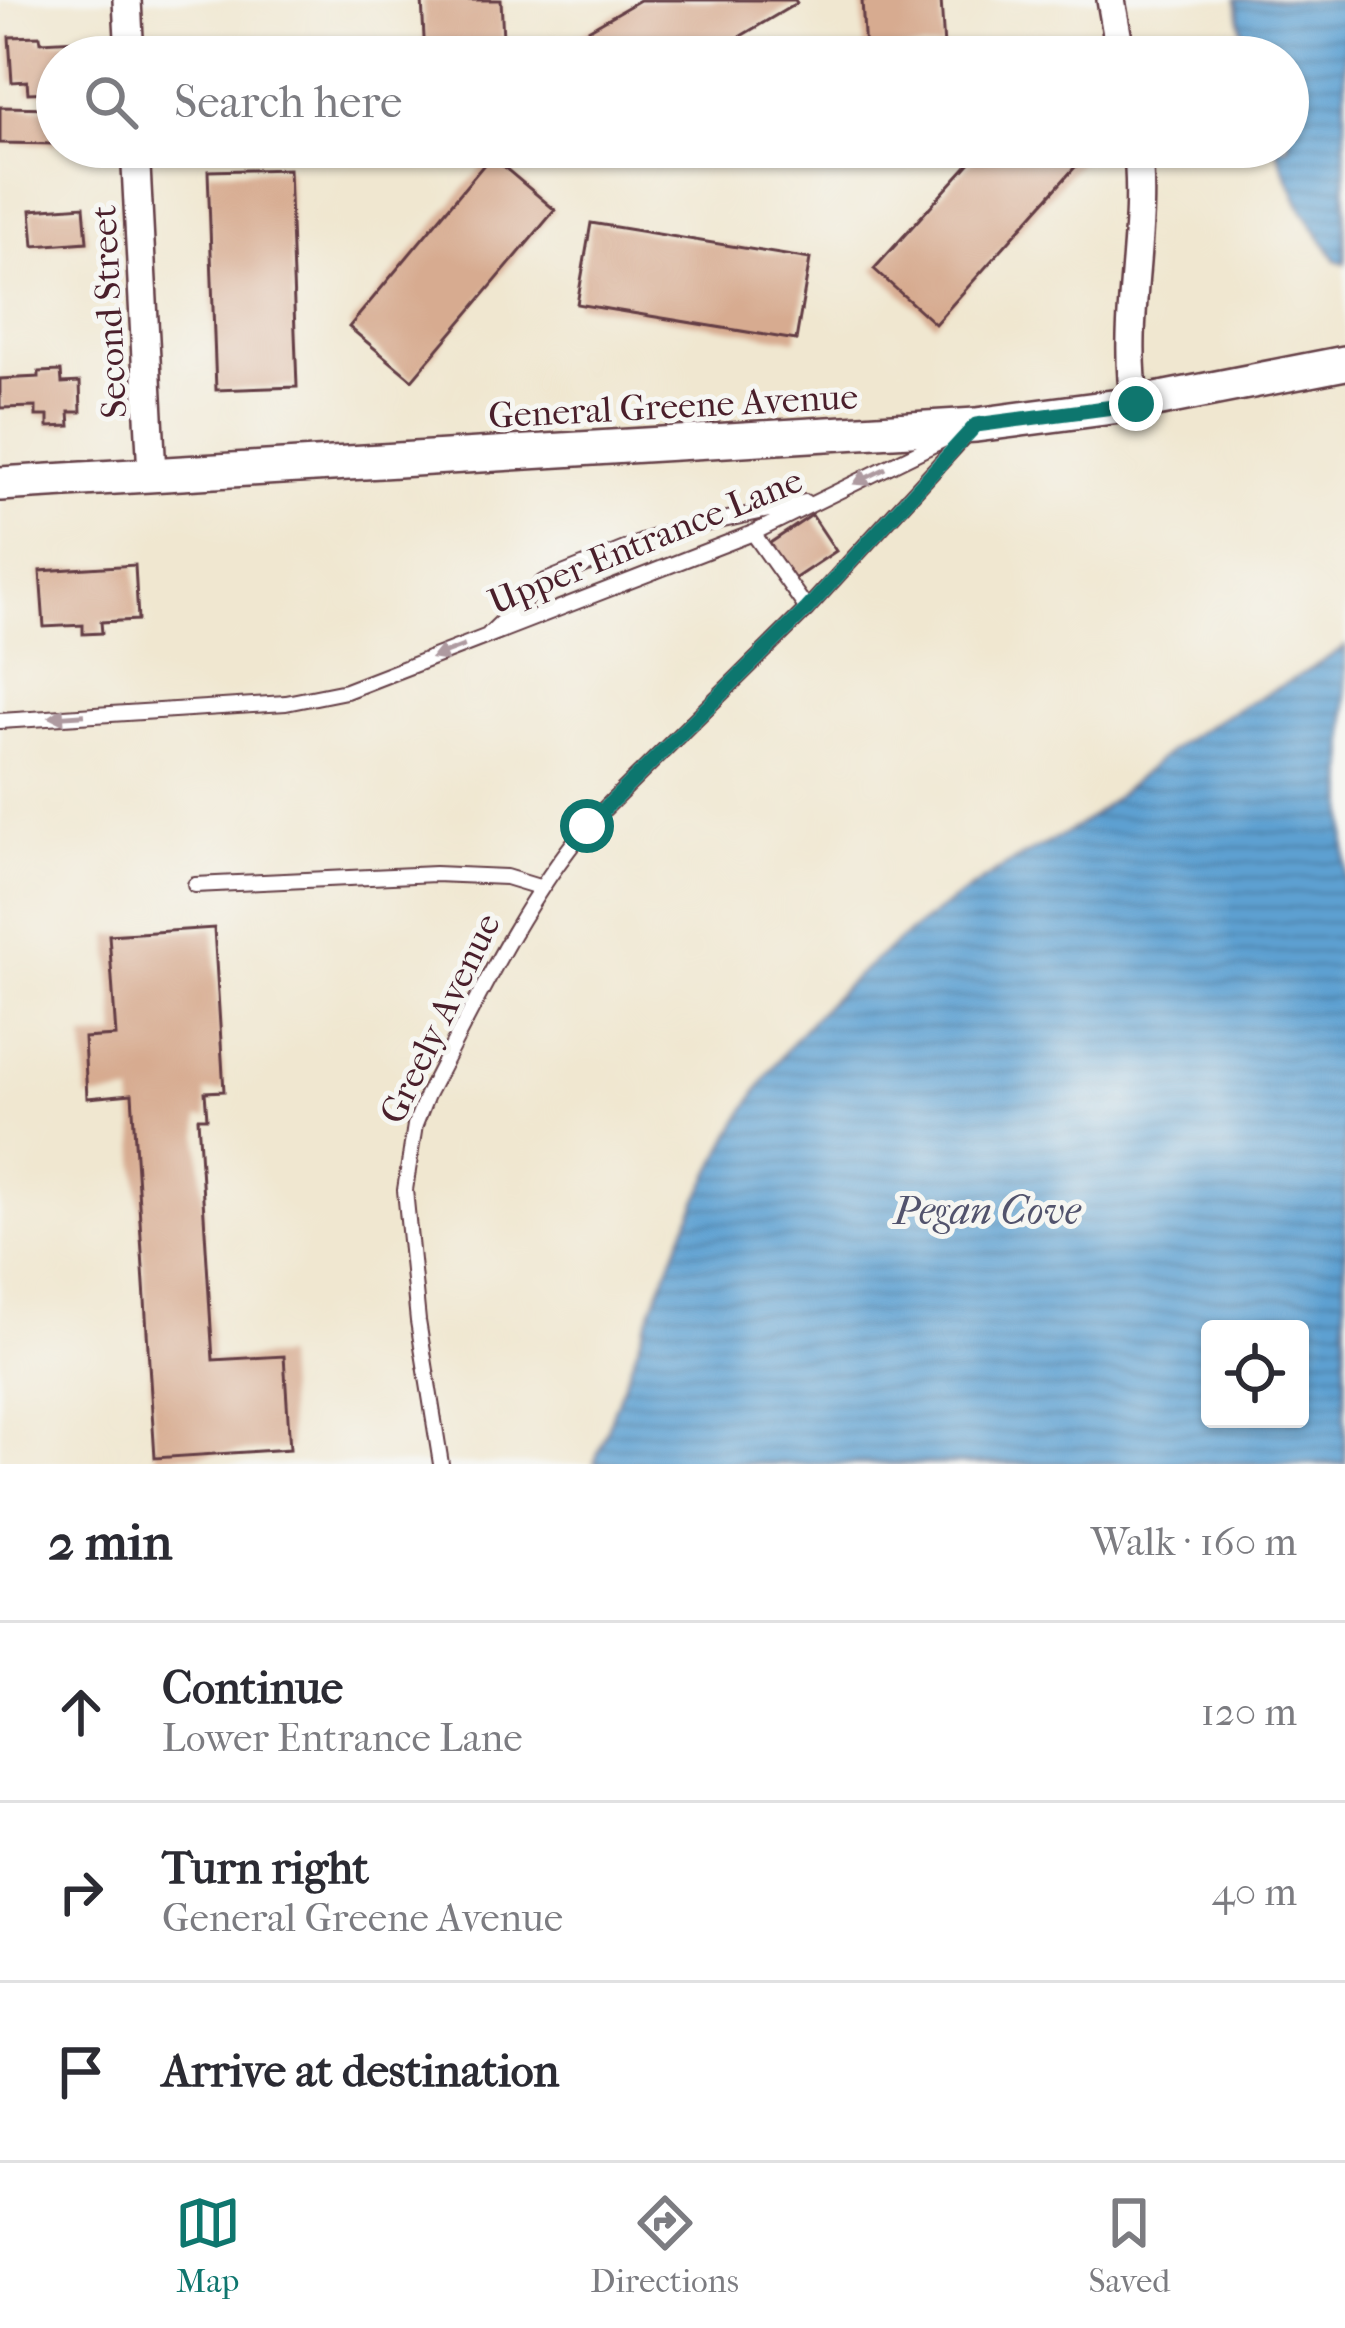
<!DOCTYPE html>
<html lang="en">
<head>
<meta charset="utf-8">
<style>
  body { margin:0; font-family:"IM FELL French Canon",serif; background:#f2f2f3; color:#2b2b33 }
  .controls { position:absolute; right:36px; bottom:36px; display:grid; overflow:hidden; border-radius:12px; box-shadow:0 3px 9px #0004 }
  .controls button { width:108px; height:108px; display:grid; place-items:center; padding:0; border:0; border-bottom:3px solid #e1e1e2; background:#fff; color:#2b2b33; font:60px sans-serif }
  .stop { position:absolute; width:36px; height:36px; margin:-27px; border:9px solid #0f766e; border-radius:50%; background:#fff }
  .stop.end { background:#0f766e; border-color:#fff; box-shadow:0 3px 12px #0008 }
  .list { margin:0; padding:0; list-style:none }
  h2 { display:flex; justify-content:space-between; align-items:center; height:156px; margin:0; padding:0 48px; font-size:51px }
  h2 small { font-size:39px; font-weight:400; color:#7c7c81 }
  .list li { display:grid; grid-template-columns:78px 1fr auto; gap:36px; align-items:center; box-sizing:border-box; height:180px; padding:0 48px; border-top:3px solid #e1e1e2 }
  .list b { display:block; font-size:45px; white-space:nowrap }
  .list p { margin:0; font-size:39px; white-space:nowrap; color:#7c7c81 }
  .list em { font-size:39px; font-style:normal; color:#7c7c81 }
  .icon { flex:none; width:66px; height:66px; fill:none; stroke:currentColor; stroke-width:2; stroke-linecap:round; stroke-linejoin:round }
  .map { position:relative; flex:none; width:1345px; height:1464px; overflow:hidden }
  .search { position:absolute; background:#fff; box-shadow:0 3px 9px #0004; left:36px; right:36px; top:36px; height:132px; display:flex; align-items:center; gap:30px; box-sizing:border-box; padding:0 42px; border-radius:66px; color:#7c7c81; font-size:45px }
  .sheet { height:696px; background:#fff }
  nav { display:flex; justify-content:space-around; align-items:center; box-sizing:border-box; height:168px; border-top:3px solid #e1e1e2; background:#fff; font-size:33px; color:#7c7c81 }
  nav a { display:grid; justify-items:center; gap:6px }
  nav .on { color:#0f766e }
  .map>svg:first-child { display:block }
</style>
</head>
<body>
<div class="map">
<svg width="1345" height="1464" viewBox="0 0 1345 1464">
  <defs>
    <pattern id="water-rules" width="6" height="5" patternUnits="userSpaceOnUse" patternTransform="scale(3)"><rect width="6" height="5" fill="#5da0d1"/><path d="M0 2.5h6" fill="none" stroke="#4f82aa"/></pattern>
  </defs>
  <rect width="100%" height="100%" fill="#f6f6f2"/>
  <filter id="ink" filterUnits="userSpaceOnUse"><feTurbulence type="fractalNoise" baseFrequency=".00833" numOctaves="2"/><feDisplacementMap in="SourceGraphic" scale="24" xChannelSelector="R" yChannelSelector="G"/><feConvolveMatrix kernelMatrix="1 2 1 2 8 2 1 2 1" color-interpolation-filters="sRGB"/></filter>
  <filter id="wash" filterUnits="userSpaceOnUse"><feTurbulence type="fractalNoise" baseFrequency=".004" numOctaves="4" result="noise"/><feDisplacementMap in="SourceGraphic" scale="48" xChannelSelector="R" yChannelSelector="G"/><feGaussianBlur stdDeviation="2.7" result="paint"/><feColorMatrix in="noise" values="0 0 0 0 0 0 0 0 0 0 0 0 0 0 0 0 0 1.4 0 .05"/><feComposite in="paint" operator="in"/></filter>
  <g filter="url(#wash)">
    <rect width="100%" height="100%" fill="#f0e7d0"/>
    <path fill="url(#water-rules)" stroke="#54607e" stroke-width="3" fill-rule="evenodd" d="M 1236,0 L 1345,0 L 1345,264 L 1336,260 L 1301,208 L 1275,147 L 1288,147 L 1288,57 L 1247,57 Z
      M 1345,646 L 1345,1464 L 594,1464 C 644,1332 689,1190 769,1073 C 825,992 919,920 1001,869 C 1024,854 1050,843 1073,829 C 1114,804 1147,765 1188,738 C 1239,705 1296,682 1345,646 ZM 1300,1329 L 1300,1419 L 1210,1419 L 1210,1329 Z"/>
    <g id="blocks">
      <path fill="#d7ab90" d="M 422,0 L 501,0 L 504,57 L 425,57 Z
        M 640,0 L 795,0 L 797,3 L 705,57 L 569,57 L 562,45 Z
        M 862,0 L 941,0 L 944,47 L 865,52 Z
        M 40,36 L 41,42 L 77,40 L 78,57 L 57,57 L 57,71 L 51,72 L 53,92 L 28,93 L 27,81 L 12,82 L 9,37 Z
        M 0,107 L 56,108 L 56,144 L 0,143 Z
        M 984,147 L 1071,147 L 1083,158 L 935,324 L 874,269 Z
        M 491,156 L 555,210 L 412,380 L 349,327 Z
        M 289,169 L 297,387 L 216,390 L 208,171 Z
        M 84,206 L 87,242 L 34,246 L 31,210 Z
        M 591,223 L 810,259 L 796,340 L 577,304 Z
        M 61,371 L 62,383 L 80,382 L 81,412 L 69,412 L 70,426 L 48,427 L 48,416 L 36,416 L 36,407 L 0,408 L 0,379 L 39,377 L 39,372 Z
        M 812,515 L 836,551 L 791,581 L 767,545 Z
        M 135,565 L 138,620 L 101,622 L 102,633 L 83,634 L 83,625 L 44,627 L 40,571 Z
        M 214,928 L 224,1091 L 205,1092 L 207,1118 L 198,1118 L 213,1360 L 284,1356 L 290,1449 L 155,1458 L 132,1094 L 87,1098 L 84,1038 L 116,1036 L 109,935 Z"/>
    </g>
  </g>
  <g filter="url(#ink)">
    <use href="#blocks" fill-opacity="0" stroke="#633d44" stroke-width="3"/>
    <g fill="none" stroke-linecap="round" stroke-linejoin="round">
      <defs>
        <path id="service" d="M 753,533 L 807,609
          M 489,634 L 543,582 L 664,533 L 805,502
          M 0,721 L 286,703 L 346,691 L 753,533 L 949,437
          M 195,885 L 435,874 L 506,877 L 539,887
          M 441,1464 L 418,1321 L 405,1190 L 415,1125 L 427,1095 C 476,1002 520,907 587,826 L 807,609 L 968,433"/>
        <path id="minor" d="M 127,0 L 130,57
          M 1111,0 L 1121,57
          M 135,147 L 152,474
          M 1135,404 C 1121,318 1148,233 1137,147"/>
        <path id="tertiary" d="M 0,484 L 976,425 L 1135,404 L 1345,363"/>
      </defs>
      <use href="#service" stroke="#633d44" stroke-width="18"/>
      <use href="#minor" stroke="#633d44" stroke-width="32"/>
      <use href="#tertiary" stroke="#633d44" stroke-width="38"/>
      <use href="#service" stroke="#fff" stroke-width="14"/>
      <use href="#minor" stroke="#fff" stroke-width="27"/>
      <use href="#tertiary" stroke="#fff" stroke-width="33"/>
    </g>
    <defs><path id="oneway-solid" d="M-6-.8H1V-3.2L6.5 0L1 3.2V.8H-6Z" transform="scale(3)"/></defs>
    <g fill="#ae9aa0">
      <use href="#oneway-solid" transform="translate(870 476) rotate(154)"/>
      <use href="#oneway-solid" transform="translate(448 652) rotate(159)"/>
      <use href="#oneway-solid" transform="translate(67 716) rotate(176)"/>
    </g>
  </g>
  <g fill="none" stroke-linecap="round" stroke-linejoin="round" filter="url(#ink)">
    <path stroke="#0f766e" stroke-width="15" d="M 587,826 L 807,609 L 976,425 L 1136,404"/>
  </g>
  <g text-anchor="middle" stroke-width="10" stroke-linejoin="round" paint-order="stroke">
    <g font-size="36" fill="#4a1f2b" stroke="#f6f6f2">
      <text transform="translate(108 312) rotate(-93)" y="13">Second Street</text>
      <text transform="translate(673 405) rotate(-3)" y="13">General Greene Avenue</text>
      <text transform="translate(645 540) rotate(-22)" y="13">Upper Entrance Lane</text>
      <text transform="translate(439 1018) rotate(-64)" y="13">Greely Avenue</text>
    </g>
    <g font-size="39" font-style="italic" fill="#52536d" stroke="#f6f6f2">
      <text x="987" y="1224">Pegan Cove</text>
    </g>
  </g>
</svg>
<div class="controls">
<button><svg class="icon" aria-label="locate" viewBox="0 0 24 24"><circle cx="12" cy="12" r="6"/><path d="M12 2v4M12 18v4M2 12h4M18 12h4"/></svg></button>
</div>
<div class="stop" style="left:587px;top:826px"></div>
<div class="stop end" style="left:1136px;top:404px"></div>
<div class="search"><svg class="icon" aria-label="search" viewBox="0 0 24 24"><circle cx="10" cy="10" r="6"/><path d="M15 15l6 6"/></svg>Search here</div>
</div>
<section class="sheet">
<h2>2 min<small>Walk · 160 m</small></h2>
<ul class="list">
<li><svg class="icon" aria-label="ahead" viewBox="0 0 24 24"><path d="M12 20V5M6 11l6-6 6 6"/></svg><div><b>Continue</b><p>Lower Entrance Lane</p></div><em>120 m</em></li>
<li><svg class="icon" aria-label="right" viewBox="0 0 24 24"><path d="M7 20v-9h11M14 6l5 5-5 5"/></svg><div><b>Turn right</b><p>General Greene Avenue</p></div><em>40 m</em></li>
<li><svg class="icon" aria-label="arrive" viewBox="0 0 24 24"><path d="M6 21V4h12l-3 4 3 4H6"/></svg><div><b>Arrive at destination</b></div></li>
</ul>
</section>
<nav>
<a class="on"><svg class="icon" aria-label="map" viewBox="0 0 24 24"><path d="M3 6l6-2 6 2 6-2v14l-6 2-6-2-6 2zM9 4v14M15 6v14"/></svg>Map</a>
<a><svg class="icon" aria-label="directions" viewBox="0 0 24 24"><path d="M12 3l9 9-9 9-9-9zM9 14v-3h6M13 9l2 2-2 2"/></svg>Directions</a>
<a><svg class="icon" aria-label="saved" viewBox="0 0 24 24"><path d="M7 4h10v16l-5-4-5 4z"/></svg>Saved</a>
</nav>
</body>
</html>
